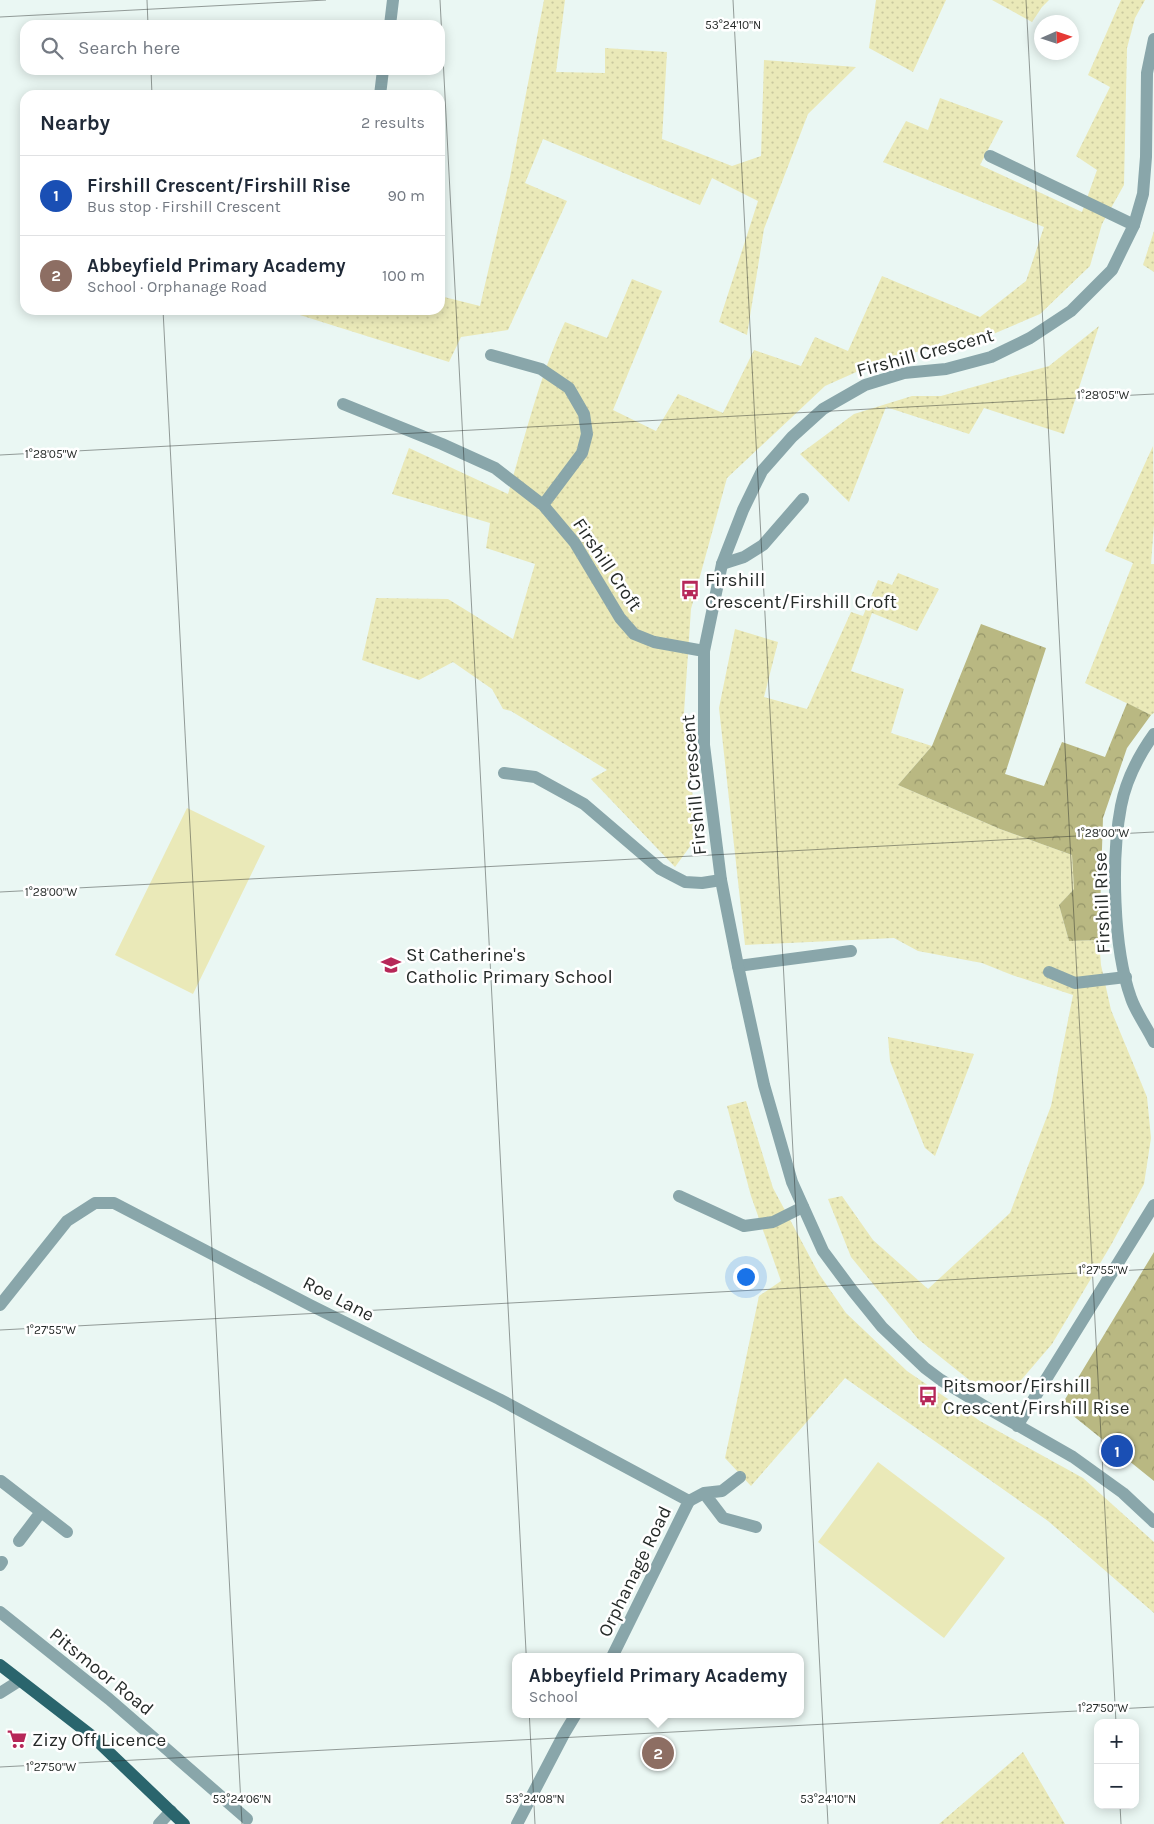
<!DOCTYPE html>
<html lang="en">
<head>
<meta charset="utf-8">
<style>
  body { margin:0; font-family:Karla,sans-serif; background:#f6f6f7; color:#1f2937 }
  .controls { position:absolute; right:15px; bottom:15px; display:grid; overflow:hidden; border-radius:10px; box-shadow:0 2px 12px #0003 }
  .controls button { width:45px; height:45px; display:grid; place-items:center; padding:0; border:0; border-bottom:1px solid #e0e1e3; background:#fff; color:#1f2937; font:25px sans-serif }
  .compass { position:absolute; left:1034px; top:15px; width:45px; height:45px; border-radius:50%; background:#fff; box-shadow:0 2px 12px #0003; rotate:87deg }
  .you { position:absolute; left:745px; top:1276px; width:18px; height:18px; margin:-12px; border:4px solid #fff; border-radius:50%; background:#1a73e8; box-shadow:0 0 0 8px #1a73e833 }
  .badge { display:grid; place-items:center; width:32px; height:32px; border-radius:50%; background:#b62758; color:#fff; font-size:16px; font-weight:700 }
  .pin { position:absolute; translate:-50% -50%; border:2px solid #fff; box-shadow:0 1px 5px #0006 }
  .popup { position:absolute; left:512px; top:1653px; width:292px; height:65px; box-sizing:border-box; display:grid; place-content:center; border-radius:10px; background:#fff; filter:drop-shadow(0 1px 4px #0005); font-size:16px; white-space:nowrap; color:#747a83 }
  .popup b { font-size:19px; color:#1f2937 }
  .popup::after { content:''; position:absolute; left:50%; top:100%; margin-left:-10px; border:10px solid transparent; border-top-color:#fff }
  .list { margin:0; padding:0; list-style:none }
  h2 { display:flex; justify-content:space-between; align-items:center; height:65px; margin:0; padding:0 20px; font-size:21px }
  h2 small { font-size:16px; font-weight:400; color:#747a83 }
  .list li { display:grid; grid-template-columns:32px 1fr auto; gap:15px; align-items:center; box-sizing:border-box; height:80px; padding:0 20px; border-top:1px solid #e0e1e3 }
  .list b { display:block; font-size:19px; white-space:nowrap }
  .list p { margin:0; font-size:16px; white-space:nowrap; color:#747a83 }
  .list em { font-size:16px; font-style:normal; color:#747a83 }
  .icon { flex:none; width:28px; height:28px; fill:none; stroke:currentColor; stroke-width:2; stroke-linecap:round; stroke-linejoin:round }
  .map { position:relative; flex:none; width:1154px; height:1824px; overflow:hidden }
  .search { position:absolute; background:#fff; box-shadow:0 2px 12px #0003; left:20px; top:20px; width:425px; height:55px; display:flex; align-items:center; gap:12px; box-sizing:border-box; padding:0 18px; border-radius:15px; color:#747a83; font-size:19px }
  .panel { position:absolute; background:#fff; box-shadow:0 2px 12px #0003; left:20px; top:90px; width:425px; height:225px; border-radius:15px }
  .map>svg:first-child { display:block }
</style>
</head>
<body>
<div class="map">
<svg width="1154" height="1824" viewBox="0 0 1154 1824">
  <defs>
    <pattern id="grass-dots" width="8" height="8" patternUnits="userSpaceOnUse" patternTransform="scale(1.25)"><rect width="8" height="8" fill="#eae9b8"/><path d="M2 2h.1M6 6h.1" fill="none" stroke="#c9c89e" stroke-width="1.8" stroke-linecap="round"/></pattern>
    <pattern id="forest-crowns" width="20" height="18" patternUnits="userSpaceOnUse" patternTransform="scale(1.25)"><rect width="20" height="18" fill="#b9b882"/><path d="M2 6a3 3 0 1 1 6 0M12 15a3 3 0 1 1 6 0" fill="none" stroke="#96966a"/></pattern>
  </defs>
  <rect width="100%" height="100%" fill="#eaf7f3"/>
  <path fill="url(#grass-dots)" d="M 544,0 L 565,0 L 556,72 L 605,73 L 605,48 L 667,52 L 662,139 L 732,166 L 761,156 L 764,60 L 856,67 L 808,114 L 764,229 L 747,335 L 719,322 L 758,201 L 712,178 L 700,205 L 543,139 L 525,183 L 567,201 L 508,330 L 461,337 L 449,362 L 284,310 L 440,310 L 440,296 L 480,306 L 510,177 Z
    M 876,0 L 946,0 L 913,72 L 869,48 Z
    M 992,0 L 1049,0 L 1042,7 L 1032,22 Z
    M 1121,0 L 1145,0 L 1135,18 L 1127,48 L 1124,185 L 1102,224 L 1090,266 L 1040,314 L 972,343 L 892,356 L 825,386 L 727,478 L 691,609 L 684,713 L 697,837 L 675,867 L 591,779 L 607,770 L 511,711 L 503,709 L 492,689 L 453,662 L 419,680 L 362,660 L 376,598 L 448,599 L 513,639 L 535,564 L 486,548 L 490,523 L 392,494 L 409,448 L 508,494 C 525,437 539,377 565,322 L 607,338 L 632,279 L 662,291 L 613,410 L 656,431 L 678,394 L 723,413 L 754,350 L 801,366 L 815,337 L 848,351 L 882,276 L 980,317 L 1026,281 L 1044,227 L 883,162 L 906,121 L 928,130 L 940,98 L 1003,121 L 980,165 L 1082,212 L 1097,170 L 1076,156 L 1110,87 L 1088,75 Z
    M 1154,231 L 1154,272 L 1143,265 Z
    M 1099,326 L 1064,434 L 984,408 L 969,434 L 886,407 L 849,502 L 800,454 L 854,414 L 912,396 L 941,396 L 1049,366 Z
    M 1153,446 L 1154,524 L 1151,564 L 1154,564 L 1154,713 L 1151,715 L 1085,683 L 1133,563 L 1105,551 Z
    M 898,573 L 939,589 L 917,631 L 872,613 L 851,671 L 904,689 L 891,733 L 932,746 L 898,785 L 1000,829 L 1072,855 L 1074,889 L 1059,905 L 1069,941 L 1099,940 L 1101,965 L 1111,1010 L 1147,1097 L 1151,1138 L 1144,1184 L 1111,1245 L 1052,1344 L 1010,1393 L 983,1391 L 918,1339 L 851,1257 L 828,1199 L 842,1196 L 873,1240 L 928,1289 L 1010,1213 L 1051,1106 L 1073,995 L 1012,975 L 982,963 L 918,951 L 894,938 L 745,945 L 719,708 L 735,629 L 778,642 L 764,697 L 807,709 L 851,612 L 863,616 L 878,580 L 892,585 Z
    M 888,1037 L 974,1054 L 935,1156 L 925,1148 L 890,1061 Z
    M 746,1101 L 773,1188 L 819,1274 L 846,1313 L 907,1371 L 980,1421 L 1083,1478 L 1154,1542 L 1154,1613 L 1048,1521 L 845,1378 L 751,1486 L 725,1458 L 759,1296 L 781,1281 L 751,1196 L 727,1106 Z
    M 1023,1752 L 1065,1824 L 939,1824 Z"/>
  <path fill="url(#forest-crowns)" d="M 981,624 L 1046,648 L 1005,774 L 1044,786 L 1062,742 L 1105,757 L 1127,703 L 1151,715 L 1127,748 L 1103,818 L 1099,940 L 1069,941 L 1059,905 L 1074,889 L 1072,855 L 1000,829 L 898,785 L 932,746 Z
    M 1154,1252 L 1154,1481 L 1061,1406 Z"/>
  <path fill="#eae9b8" d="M 187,808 L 265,846 L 193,994 L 115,955 Z
    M 878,1462 L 1005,1558 L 944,1638 L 818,1542 Z"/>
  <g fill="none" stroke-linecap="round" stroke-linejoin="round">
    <path stroke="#89a6aa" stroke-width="12" d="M 990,156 L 1134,225
      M 722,564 L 744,557 L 763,545 L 803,499
      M 504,773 L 535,777 L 584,804 L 660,869 L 685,882 L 702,883 L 721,880
      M 738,966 L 851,951
      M 1049,972 L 1075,983 L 1126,977
      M 679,1196 L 744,1226 L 773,1222 L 803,1207
      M 1,1481 L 67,1532
      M 704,1493 L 723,1518 L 756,1527
      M 689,1501 L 704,1493 L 722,1491 L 740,1477
      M 19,1541 L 41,1512
      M 0,1565 L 2,1562
      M 0,1693 L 19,1681"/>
    <path stroke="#89a6aa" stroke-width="12" d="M 390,25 L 393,0
      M 1154,39 L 1147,73 L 1146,157 L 1143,194 L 1134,225 L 1112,270 L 1071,311 L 1030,338 L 991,357 L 946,369 L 904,373 L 865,385 L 823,409 L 792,437 L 762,471 L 743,510 L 722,564 L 704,651 L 704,745 L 721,880 L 738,966 L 764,1085 L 792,1182 L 823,1251 L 852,1290 L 882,1327 L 925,1368 L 941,1380 L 989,1409 L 1073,1457 L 1123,1493 L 1154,1522
      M 380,95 L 383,70
      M 491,355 L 541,369 L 569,388 L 584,414 L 587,434 L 582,453 L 543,505
      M 343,404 L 442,444 L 495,468 L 543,505 L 575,543 L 620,618 L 634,634 L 654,642 L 704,651
      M 1154,734 C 1139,755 1126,780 1121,806 C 1111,858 1113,948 1131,998 C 1136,1013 1147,1027 1154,1042
      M 0,1305 L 67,1221 L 95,1203 L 114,1203 L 310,1305 L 499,1399 L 689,1501 L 612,1657
      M 1017,1426 L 1154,1205
      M 0,1612 L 109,1699 L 247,1819
      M 159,1824 L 171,1811
      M 517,1824 L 564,1734 L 576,1714"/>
    <path stroke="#2a656d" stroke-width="12" d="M 0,1665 L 92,1736 L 184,1824"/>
  </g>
  <path fill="none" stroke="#262b29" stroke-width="1" stroke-opacity="0.45" d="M 147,0 L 148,25M 440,0 L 535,1824M 733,0 L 828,1824M 1026,0 L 1116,1723M 0,17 L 326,0M 151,70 L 152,95M 163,310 L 242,1824M 0,455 L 1154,394M 0,892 L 1154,832M 0,1330 L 1154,1269M 0,1767 L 1154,1707M 1120,1805 L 1121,1824"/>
  <defs>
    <symbol id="bus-bare" viewBox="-9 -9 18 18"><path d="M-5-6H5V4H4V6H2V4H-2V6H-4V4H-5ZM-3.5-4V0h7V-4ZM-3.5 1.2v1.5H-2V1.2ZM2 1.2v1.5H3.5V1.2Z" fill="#b62758" stroke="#fff" stroke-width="2.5" paint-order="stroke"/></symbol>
    <symbol id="school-bare" viewBox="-9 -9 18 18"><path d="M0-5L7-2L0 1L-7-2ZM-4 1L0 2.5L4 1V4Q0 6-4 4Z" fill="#b62758" stroke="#fff" stroke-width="2.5" paint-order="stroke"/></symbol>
    <symbol id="supermarket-bare" viewBox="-9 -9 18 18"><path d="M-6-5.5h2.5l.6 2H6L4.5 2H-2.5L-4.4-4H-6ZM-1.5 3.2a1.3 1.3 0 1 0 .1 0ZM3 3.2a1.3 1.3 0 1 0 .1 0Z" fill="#b62758" stroke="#fff" stroke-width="2.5" paint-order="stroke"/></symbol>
  </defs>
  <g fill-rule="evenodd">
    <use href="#bus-bare" x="676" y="576" width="28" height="28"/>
    <use href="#school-bare" x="377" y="951" width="28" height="28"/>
    <use href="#bus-bare" x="914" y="1382" width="28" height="28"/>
    <use href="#supermarket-bare" x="3" y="1725" width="28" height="28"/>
  </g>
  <g text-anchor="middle" stroke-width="5" stroke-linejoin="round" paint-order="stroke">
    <g font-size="19" fill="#262b29" stroke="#fff">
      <text transform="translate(925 352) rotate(-15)" y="7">Firshill Crescent</text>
      <text transform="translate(608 564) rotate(56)" y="7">Firshill Croft</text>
      <text transform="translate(693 785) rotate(-95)" y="7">Firshill Crescent</text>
      <text transform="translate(1101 903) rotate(-92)" y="7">Firshill Rise</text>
      <text transform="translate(339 1298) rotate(27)" y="7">Roe Lane</text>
      <text transform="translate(634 1571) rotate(-64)" y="7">Orphanage Road</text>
      <text transform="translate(102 1671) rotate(39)" y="7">Pitsmoor Road</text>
    </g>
    <g font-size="19" fill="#262b29" stroke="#fff" text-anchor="start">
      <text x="705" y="586">Firshill<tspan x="705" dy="22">Crescent/Firshill Croft</tspan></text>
      <text x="406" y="961">St Catherine's<tspan x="406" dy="22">Catholic Primary School</tspan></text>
      <text x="943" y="1392">Pitsmoor/Firshill<tspan x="943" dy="22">Crescent/Firshill Rise</tspan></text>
      <text x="32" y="1746">Zizy Off Licence</text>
    </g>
  </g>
  <g font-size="12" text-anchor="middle" fill="#262b29" stroke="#fff" stroke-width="5" stroke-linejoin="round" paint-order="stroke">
    <text x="733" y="29">53°24'10"N</text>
    <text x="1103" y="399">1°28'05"W</text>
    <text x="51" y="458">1°28'05"W</text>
    <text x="1103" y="837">1°28'00"W</text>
    <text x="51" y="896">1°28'00"W</text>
    <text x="1103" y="1274">1°27'55"W</text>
    <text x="51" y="1334">1°27'55"W</text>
    <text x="1103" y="1712">1°27'50"W</text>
    <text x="51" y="1771">1°27'50"W</text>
    <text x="242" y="1803">53°24'06"N</text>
    <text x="535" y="1803">53°24'08"N</text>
    <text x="828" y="1803">53°24'10"N</text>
  </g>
</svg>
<div class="controls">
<button>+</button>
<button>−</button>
</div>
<svg class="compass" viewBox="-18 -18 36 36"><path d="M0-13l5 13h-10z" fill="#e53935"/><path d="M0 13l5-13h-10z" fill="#747a83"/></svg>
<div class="you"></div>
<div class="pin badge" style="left:1117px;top:1451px;background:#1a4fb4">1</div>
<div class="pin badge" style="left:658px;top:1753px;background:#8d6e63">2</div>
<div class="popup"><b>Abbeyfield Primary Academy</b>School</div>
<div class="search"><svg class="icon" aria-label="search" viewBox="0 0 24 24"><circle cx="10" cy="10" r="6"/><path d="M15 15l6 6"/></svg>Search here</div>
<section class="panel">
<h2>Nearby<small>2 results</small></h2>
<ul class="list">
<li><span class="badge" style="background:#1a4fb4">1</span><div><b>Firshill Crescent/Firshill Rise</b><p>Bus stop · Firshill Crescent</p></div><em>90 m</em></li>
<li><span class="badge" style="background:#8d6e63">2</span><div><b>Abbeyfield Primary Academy</b><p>School · Orphanage Road</p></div><em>100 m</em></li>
</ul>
</section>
</div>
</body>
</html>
